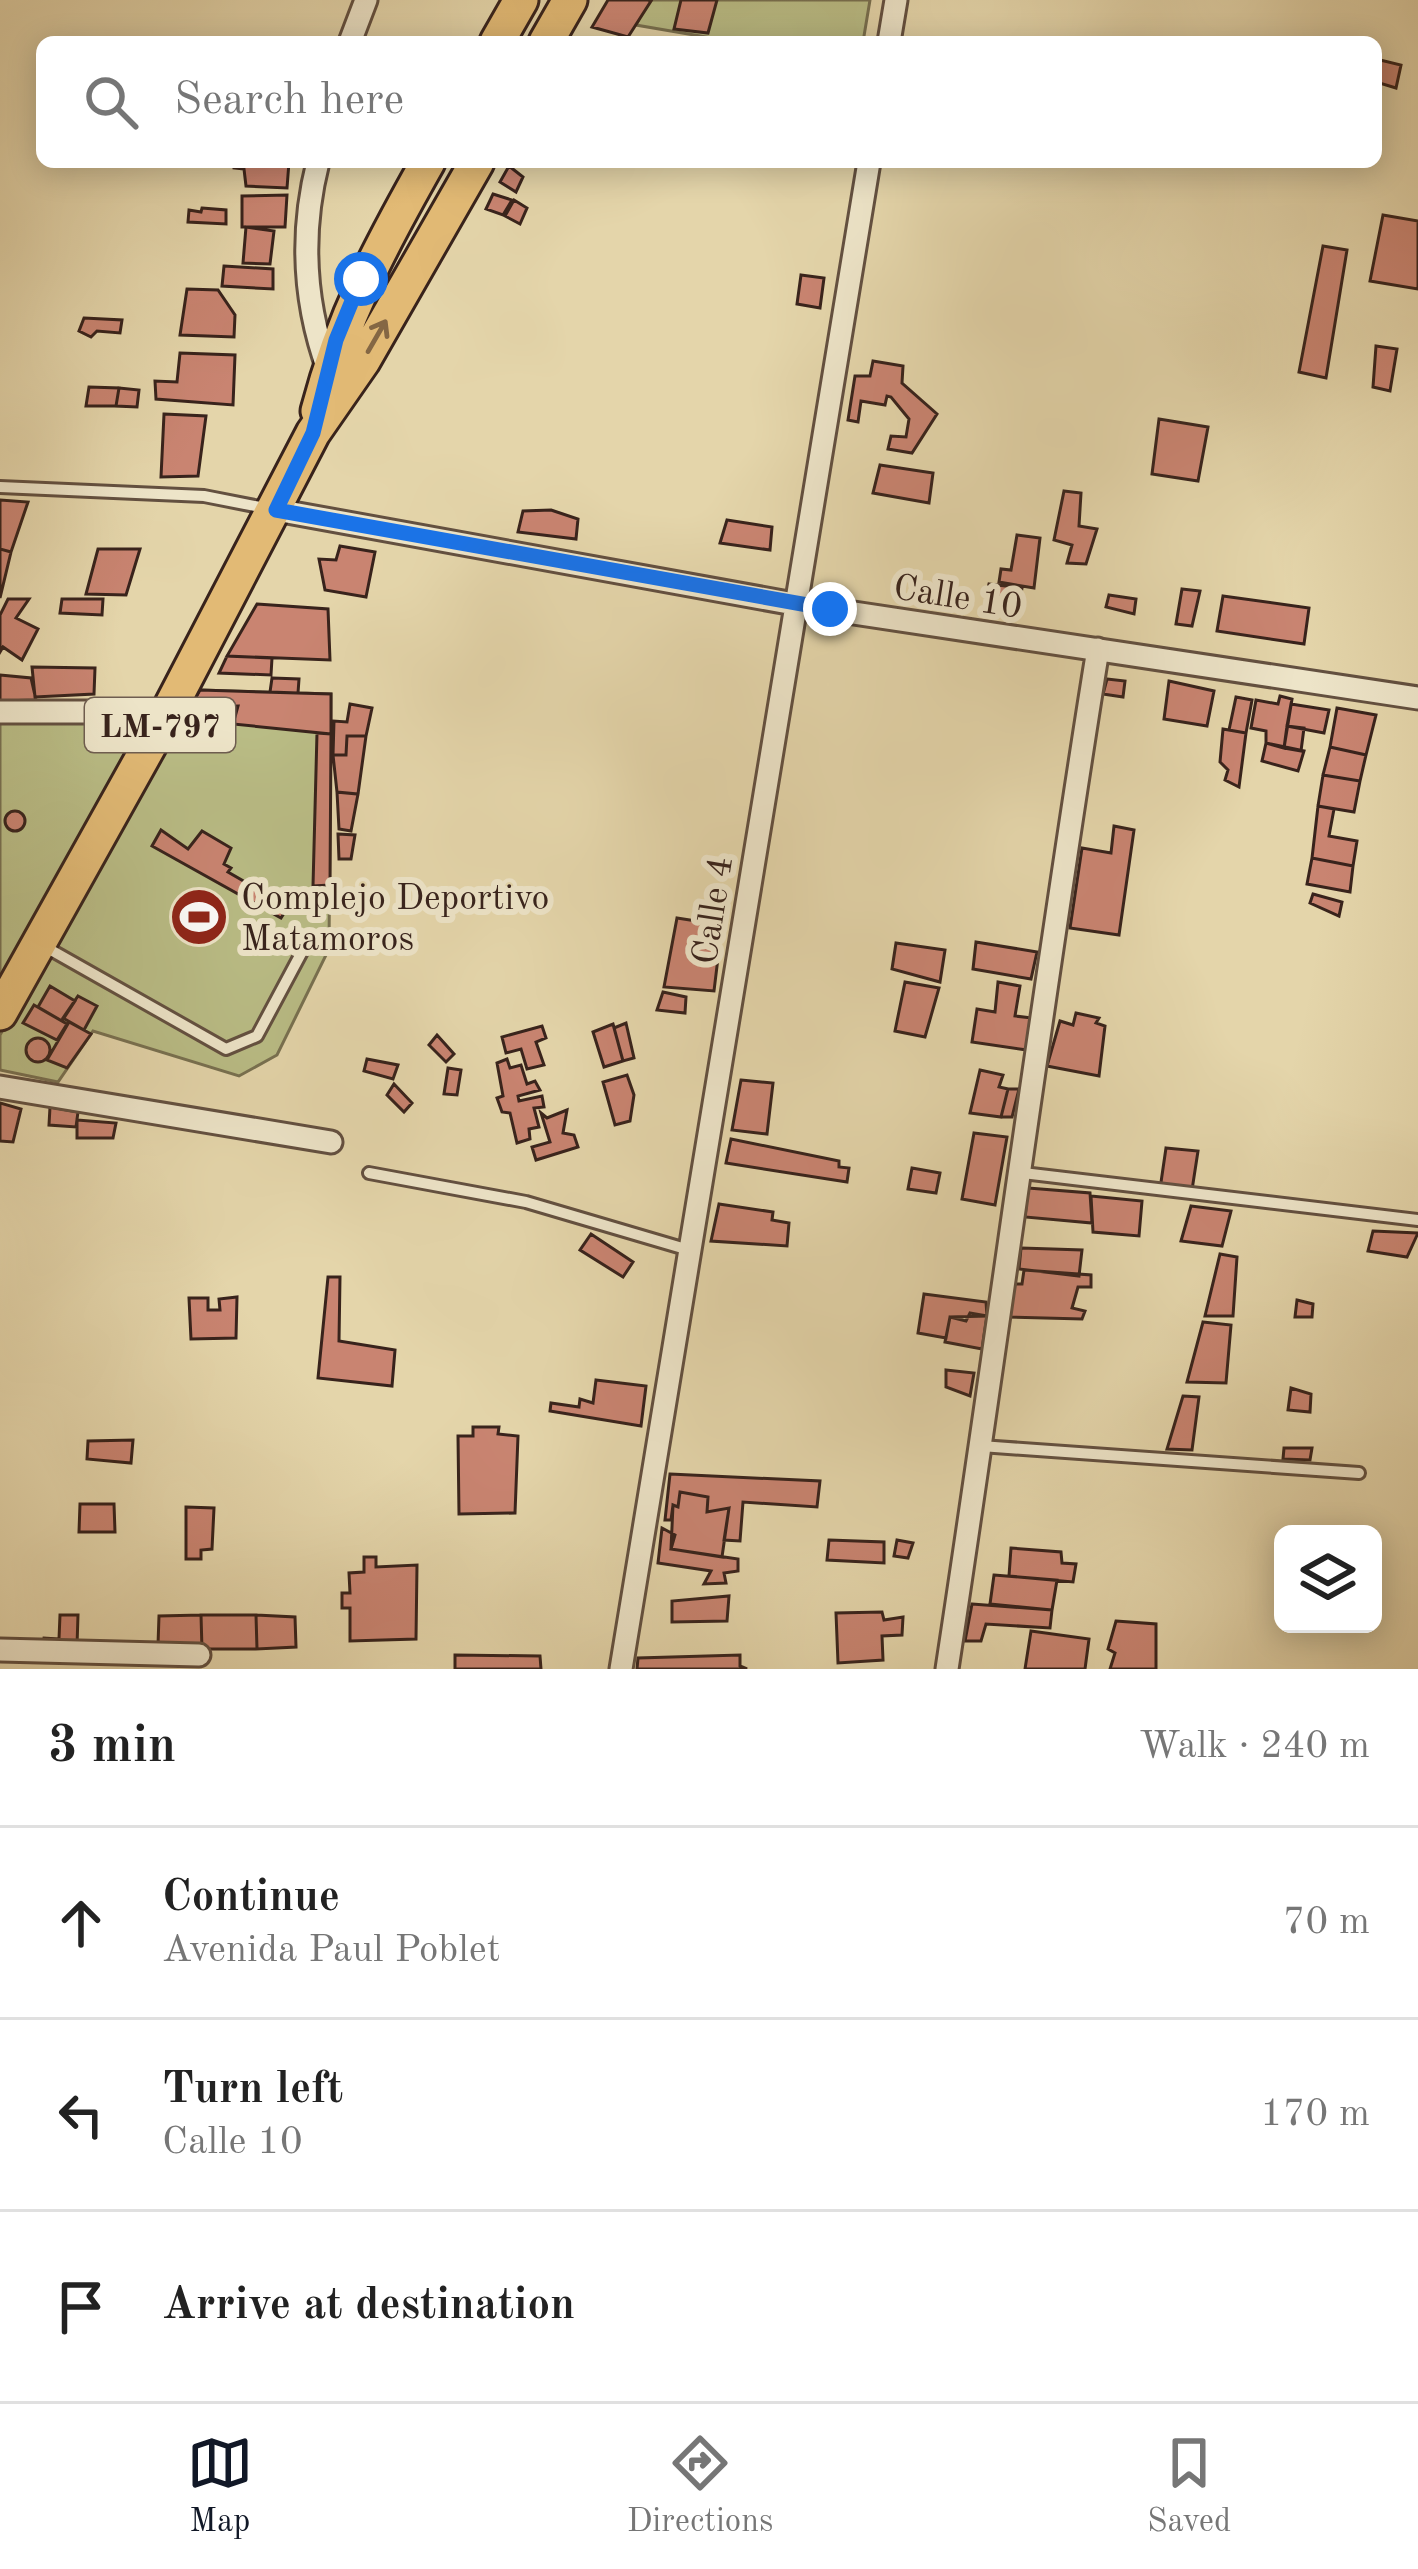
<!DOCTYPE html>
<html lang="en">
<head>
<meta charset="utf-8">
<style>
  body { margin:0; font-family:"Old Standard TT",serif; background:#f6f6f6; color:#222 }
  .controls { position:absolute; right:36px; bottom:36px; display:grid; overflow:hidden; border-radius:18px; box-shadow:0 6px 30px #0003 }
  .controls button { width:108px; height:108px; display:grid; place-items:center; padding:0; border:0; border-bottom:3px solid #e0e0e0; background:#fff; color:#222; font:60px sans-serif }
  .stop { position:absolute; width:36px; height:36px; margin:-27px; border:9px solid #1a73e8; border-radius:50%; background:#fff }
  .stop.end { background:#1a73e8; border-color:#fff; box-shadow:0 3px 12px #0008 }
  .list { margin:0; padding:0; list-style:none }
  h2 { display:flex; justify-content:space-between; align-items:center; height:156px; margin:0; padding:0 48px; font-size:51px }
  h2 small { font-size:39px; font-weight:400; color:#767676 }
  .list li { display:grid; grid-template-columns:78px 1fr auto; gap:36px; align-items:center; box-sizing:border-box; height:192px; padding:0 48px; border-top:3px solid #e0e0e0 }
  .list b { display:block; font-size:45px; white-space:nowrap }
  .list p { margin:0; font-size:39px; white-space:nowrap; color:#767676 }
  .list em { font-size:39px; font-style:normal; color:#767676 }
  .icon { flex:none; width:66px; height:66px; fill:none; stroke:currentColor; stroke-width:2; stroke-linecap:round; stroke-linejoin:round }
  .map { position:relative; flex:none; width:1418px; height:1669px; overflow:hidden }
  .search { position:absolute; background:#fff; box-shadow:0 6px 30px #0003; left:36px; right:36px; top:36px; height:132px; display:flex; align-items:center; gap:30px; box-sizing:border-box; padding:0 42px; border-radius:18px; color:#767676; font-size:45px }
  .sheet { height:732px; background:#fff }
  nav { display:flex; justify-content:space-around; align-items:center; box-sizing:border-box; height:168px; border-top:3px solid #e0e0e0; background:#fff; font-size:33px; color:#767676 }
  nav a { display:grid; justify-items:center; gap:6px }
  nav .on { color:#111827 }
  .map>svg:first-child { display:block }
</style>
</head>
<body>
<div class="map">
<svg width="1418" height="1669" viewBox="0 0 1418 1669">
  <rect width="100%" height="100%" fill="#e4d5aa"/>
  <filter id="stains"><feTurbulence type="fractalNoise" baseFrequency=".00167" numOctaves="4"/><feColorMatrix values="0 0 0 0 .2 0 0 0 0 .09 0 0 0 0 .02 0 0 0 .5 -.17"/></filter>
  <radialGradient id="worn" r=".72"><stop offset=".6" stop-color="#630" stop-opacity="0"/><stop offset="1" stop-color="#630" stop-opacity=".3"/></radialGradient>
  <path fill="#b9bc85" stroke="#787050" stroke-width="3" d="M 648,0 L 870,0 L 863,42 L 735,42 L 636,25 Z
    M 200,690 L 331,694 L 329,949 L 277,1055 L 239,1076 L 93,1031 L 58,1082 L 0,1070 L 0,1035 Z
    M 0,716 L 155,720 L 0,988 Z"/>
  <path fill="#c98471" stroke="#38231c" stroke-width="3" d="M 608,0 L 648,0 L 651,1 L 628,37 L 592,27 Z
    M 681,0 L 717,0 L 708,33 L 674,29 Z
    M 1376,59 L 1401,65 L 1396,88 L 1376,82 Z
    M 234,162 L 289,162 L 287,188 L 246,186 L 244,169 L 234,168 Z
    M 509,166 L 523,177 L 516,192 L 500,182 Z
    M 493,194 L 512,200 L 503,215 L 486,209 Z
    M 287,195 L 285,227 L 242,227 L 242,196 Z
    M 514,200 L 527,208 L 520,224 L 505,216 Z
    M 202,208 L 226,210 L 226,224 L 188,222 L 189,210 L 201,212 Z
    M 1383,215 L 1418,221 L 1418,289 L 1370,281 Z
    M 246,227 L 274,231 L 270,264 L 243,263 Z
    M 1323,246 L 1347,250 L 1326,378 L 1299,372 Z
    M 224,266 L 273,269 L 273,289 L 222,286 Z
    M 801,275 L 824,278 L 820,308 L 797,304 Z
    M 187,289 L 218,290 L 235,315 L 234,337 L 180,335 Z
    M 84,318 L 122,320 L 120,333 L 97,331 L 91,337 L 79,331 Z
    M 1376,346 L 1397,349 L 1390,391 L 1373,387 Z
    M 180,353 L 235,355 L 233,405 L 156,399 L 155,381 L 177,382 Z
    M 873,361 L 903,366 L 902,383 L 937,414 L 912,453 L 888,449 L 891,436 L 906,437 L 909,419 L 891,397 L 887,396 L 885,405 L 861,401 L 858,422 L 848,420 L 855,376 L 870,376 Z
    M 89,387 L 119,388 L 116,406 L 86,406 Z
    M 119,388 L 139,390 L 137,407 L 116,406 Z
    M 164,414 L 206,416 L 198,476 L 161,477 Z
    M 1159,419 L 1208,427 L 1198,481 L 1152,474 Z
    M 880,465 L 933,473 L 929,503 L 873,493 Z
    M 1064,491 L 1081,493 L 1079,526 L 1097,529 L 1086,564 L 1067,563 L 1072,545 L 1054,540 Z
    M 0,500 L 28,502 L 11,552 L 0,549 Z
    M 551,510 L 578,519 L 576,539 L 518,532 L 523,511 Z
    M 727,520 L 772,527 L 770,550 L 720,543 Z
    M 1017,535 L 1040,538 L 1034,588 L 999,582 L 1001,569 L 1011,570 Z
    M 340,546 L 375,552 L 366,597 L 325,590 L 319,559 L 336,560 Z
    M 0,549 L 11,552 L 0,598 Z
    M 98,549 L 140,549 L 126,595 L 86,594 Z
    M 989,584 L 1022,588 L 1020,600 L 986,595 Z
    M 1182,589 L 1200,591 L 1192,626 L 1176,624 Z
    M 1109,595 L 1136,599 L 1134,614 L 1106,607 Z
    M 1223,596 L 1309,608 L 1304,644 L 1217,631 Z
    M 8,599 L 29,599 L 16,618 L 38,629 L 22,660 L 3,647 L 0,652 L 0,615 Z
    M 62,599 L 103,599 L 102,615 L 60,613 Z
    M 257,604 L 328,609 L 330,660 L 227,656 Z
    M 227,656 L 272,658 L 271,675 L 219,673 Z
    M 32,667 L 95,668 L 94,694 L 35,697 Z
    M 0,675 L 31,678 L 36,700 L 0,701 Z
    M 272,678 L 299,679 L 298,693 L 270,692 Z
    M 1107,679 L 1125,681 L 1123,697 L 1103,694 Z
    M 1169,681 L 1214,691 L 1207,726 L 1164,719 Z
    M 200,690 L 331,694 L 331,734 L 233,724 L 238,706 L 190,707 Z
    M 1280,696 L 1292,699 L 1284,748 L 1266,743 L 1266,731 L 1251,728 L 1256,700 L 1278,704 Z
    M 1236,697 L 1252,700 L 1246,733 L 1229,730 Z
    M 350,704 L 372,708 L 366,736 L 347,736 L 346,755 L 333,755 L 334,721 L 347,722 Z
    M 1291,704 L 1329,710 L 1324,733 L 1287,726 Z
    M 1337,708 L 1376,715 L 1366,755 L 1330,747 Z
    M 1287,726 L 1304,728 L 1301,751 L 1284,748 Z
    M 1223,729 L 1246,733 L 1239,787 L 1225,780 L 1228,770 L 1220,762 Z
    M 317,733 L 331,734 L 330,885 L 313,886 Z
    M 347,736 L 366,736 L 358,794 L 337,792 L 333,755 L 346,755 Z
    M 1266,743 L 1304,751 L 1298,771 L 1262,761 Z
    M 1330,747 L 1366,755 L 1360,781 L 1323,775 Z
    M 1323,775 L 1360,781 L 1354,812 L 1318,806 Z
    M 337,792 L 358,794 L 351,831 L 339,829 Z
    M 1318,806 L 1334,809 L 1329,836 L 1357,841 L 1353,866 L 1312,858 Z
    M5 821a10 10 0 1 1 20 0a10 10 0 1 1-20 0Z
    M 1114,826 L 1134,830 L 1119,935 L 1070,928 L 1082,848 L 1111,853 Z
    M 161,830 L 188,849 L 202,831 L 231,848 L 224,864 L 231,868 L 228,872 L 288,907 L 281,918 L 152,846 Z
    M 338,834 L 355,835 L 351,859 L 339,859 Z
    M 1312,858 L 1353,866 L 1350,892 L 1307,884 Z
    M 1313,894 L 1342,902 L 1339,916 L 1310,903 Z
    M 677,918 L 722,925 L 714,991 L 664,987 Z
    M 976,942 L 1037,952 L 1031,979 L 973,969 Z
    M 896,943 L 945,950 L 940,982 L 892,969 Z
    M 905,982 L 939,988 L 925,1037 L 895,1031 Z
    M 998,982 L 1020,986 L 1015,1016 L 1032,1018 L 1027,1050 L 972,1042 L 977,1009 L 995,1012 Z
    M 50,986 L 75,1001 L 62,1021 L 38,1007 Z
    M 663,992 L 686,997 L 685,1013 L 657,1010 Z
    M 78,996 L 97,1006 L 84,1030 L 63,1018 Z
    M 34,1005 L 67,1024 L 57,1040 L 23,1023 Z
    M 1076,1013 L 1099,1018 L 1096,1023 L 1105,1026 L 1099,1076 L 1047,1066 L 1060,1021 L 1073,1025 Z
    M 69,1022 L 91,1034 L 67,1068 L 47,1060 Z
    M 626,1023 L 634,1058 L 623,1061 L 614,1028 Z
    M 613,1024 L 623,1061 L 604,1067 L 593,1032 Z
    M 542,1026 L 546,1038 L 536,1042 L 544,1065 L 527,1069 L 521,1049 L 506,1053 L 502,1037 Z
    M 437,1035 L 454,1054 L 446,1062 L 429,1045 Z
    M26 1050a12 12 0 1 1 24 0a12 12 0 1 1-24 0Z
    M 367,1059 L 398,1065 L 393,1079 L 364,1071 Z
    M 507,1059 L 510,1068 L 521,1065 L 527,1084 L 535,1081 L 540,1090 L 518,1096 L 519,1101 L 542,1096 L 544,1107 L 534,1108 L 539,1127 L 529,1129 L 530,1139 L 517,1143 L 510,1113 L 502,1112 L 497,1098 L 503,1096 L 497,1063 Z
    M 448,1068 L 461,1070 L 457,1095 L 444,1094 Z
    M 980,1070 L 1003,1075 L 999,1087 L 1008,1089 L 1001,1117 L 970,1113 Z
    M 627,1075 L 634,1095 L 630,1121 L 615,1125 L 603,1082 Z
    M 741,1080 L 773,1083 L 767,1134 L 732,1130 Z
    M 394,1084 L 412,1103 L 404,1112 L 387,1095 Z
    M 1008,1089 L 1019,1089 L 1012,1117 L 1001,1117 Z
    M 0,1103 L 21,1109 L 13,1142 L 0,1141 Z
    M 50,1107 L 78,1112 L 76,1127 L 49,1125 Z
    M 567,1110 L 563,1133 L 574,1135 L 578,1147 L 536,1160 L 532,1147 L 550,1142 L 541,1113 L 547,1118 Z
    M 77,1120 L 116,1123 L 113,1138 L 77,1138 Z
    M 974,1133 L 1007,1137 L 995,1205 L 962,1199 Z
    M 731,1139 L 839,1161 L 839,1167 L 849,1168 L 847,1182 L 726,1163 Z
    M 1166,1148 L 1198,1151 L 1192,1190 L 1160,1189 Z
    M 912,1168 L 940,1173 L 936,1193 L 908,1189 Z
    M 1028,1188 L 1090,1193 L 1092,1223 L 1025,1217 Z
    M 1091,1196 L 1142,1201 L 1139,1236 L 1093,1232 Z
    M 719,1204 L 773,1212 L 772,1220 L 789,1223 L 787,1246 L 711,1241 Z
    M 1191,1206 L 1231,1211 L 1222,1246 L 1181,1241 Z
    M 1373,1231 L 1418,1233 L 1407,1257 L 1368,1251 Z
    M 591,1234 L 633,1262 L 623,1277 L 580,1250 Z
    M 1021,1248 L 1082,1250 L 1079,1276 L 1019,1269 Z
    M 1220,1254 L 1237,1257 L 1233,1316 L 1205,1316 Z
    M 1024,1270 L 1091,1275 L 1091,1287 L 1078,1287 L 1072,1308 L 1085,1311 L 1082,1319 L 1008,1317 L 1012,1284 L 1022,1284 Z
    M 328,1277 L 340,1277 L 339,1341 L 395,1350 L 392,1386 L 318,1378 Z
    M 924,1294 L 986,1302 L 987,1316 L 950,1317 L 946,1338 L 918,1333 Z
    M 237,1297 L 236,1338 L 191,1339 L 189,1298 L 208,1298 L 208,1310 L 220,1310 L 219,1299 Z
    M 1297,1300 L 1313,1304 L 1312,1317 L 1295,1317 Z
    M 970,1313 L 987,1316 L 982,1349 L 945,1342 L 950,1317 L 966,1321 Z
    M 1203,1322 L 1231,1325 L 1226,1383 L 1187,1382 Z
    M 946,1370 L 974,1373 L 970,1396 L 946,1387 Z
    M 596,1380 L 646,1386 L 641,1426 L 550,1411 L 551,1403 L 579,1407 L 580,1399 L 593,1403 Z
    M 1291,1388 L 1311,1394 L 1310,1412 L 1288,1410 Z
    M 1183,1396 L 1199,1397 L 1192,1450 L 1167,1449 Z
    M 473,1427 L 499,1427 L 498,1434 L 518,1436 L 515,1513 L 459,1514 L 458,1436 L 473,1436 Z
    M 133,1440 L 131,1463 L 87,1459 L 88,1441 Z
    M 1284,1448 L 1312,1448 L 1310,1460 L 1283,1459 Z
    M 670,1474 L 820,1481 L 817,1507 L 743,1502 L 740,1541 L 724,1540 L 729,1508 L 707,1512 L 708,1497 L 680,1492 L 678,1507 L 673,1505 L 671,1520 L 665,1520 Z
    M 680,1492 L 708,1497 L 707,1512 L 729,1508 L 722,1557 L 671,1549 L 673,1505 L 678,1507 Z
    M 80,1504 L 114,1504 L 115,1532 L 79,1532 Z
    M 186,1507 L 214,1508 L 212,1549 L 201,1550 L 201,1559 L 186,1559 Z
    M 662,1528 L 675,1535 L 671,1549 L 738,1559 L 738,1571 L 724,1573 L 726,1583 L 704,1584 L 711,1571 L 658,1563 Z
    M 829,1540 L 884,1542 L 884,1563 L 827,1560 Z
    M 897,1540 L 913,1543 L 908,1558 L 894,1556 Z
    M 1011,1548 L 1061,1552 L 1062,1563 L 1076,1564 L 1073,1582 L 1009,1576 Z
    M 364,1557 L 376,1557 L 376,1567 L 417,1565 L 416,1639 L 350,1641 L 350,1608 L 342,1608 L 342,1593 L 350,1593 L 349,1573 L 364,1572 Z
    M 994,1575 L 1057,1580 L 1052,1610 L 990,1604 Z
    M 729,1596 L 727,1621 L 672,1622 L 672,1601 Z
    M 972,1604 L 1052,1610 L 1050,1628 L 986,1624 L 981,1641 L 965,1641 Z
    M 882,1612 L 884,1620 L 903,1617 L 902,1635 L 882,1636 L 883,1660 L 838,1663 L 836,1613 Z
    M 60,1615 L 78,1615 L 77,1646 L 43,1645 L 44,1638 L 59,1639 Z
    M 201,1615 L 202,1649 L 158,1645 L 159,1616 Z
    M 201,1615 L 256,1615 L 257,1649 L 202,1649 Z
    M 256,1615 L 295,1617 L 296,1647 L 257,1649 Z
    M 1116,1621 L 1156,1624 L 1156,1669 L 1110,1669 L 1115,1653 L 1108,1649 Z
    M 1031,1631 L 1089,1639 L 1085,1669 L 1025,1669 Z
    M 455,1655 L 540,1656 L 541,1669 L 455,1669 Z
    M 740,1655 L 740,1666 L 747,1669 L 637,1669 L 638,1658 Z"/>
  <g fill="none" stroke-linecap="round" stroke-linejoin="round">
    <defs>
      <path id="service" d="M 0,487 L 204,496 L 265,508
        M 42,945 L 226,1049 L 257,1036 L 304,948
        M 369,1173 L 526,1202 L 689,1250
        M 1023,1173 L 1418,1220
        M 981,1446 L 1359,1473"/>
      <path id="minor" d="M 350,42 L 366,0
        M 889,42 L 896,0
        M 318,162 C 300,233 304,304 329,372
        M 276,510 L 794,604 L 1418,698
        M 0,712 L 168,712
        M 0,1087 L 331,1142
        M 0,1650 L 199,1655
        M 621,1669 L 869,162
        M 947,1669 C 999,1329 1043,988 1098,649"/>
      <path id="primary" d="M 497,42 L 521,0
        M 546,42 L 570,0
        M 318,411 C 343,316 380,247 428,162
        M 0,1013 L 168,712 L 313,433 L 363,361 L 477,162"/>
    </defs>
    <use href="#service" stroke="#635040" stroke-width="16"/>
    <use href="#minor" stroke="#635040" stroke-width="27"/>
    <use href="#primary" stroke="#38231c" stroke-width="39"/>
    <use href="#service" stroke="#ede4c8" stroke-width="10"/>
    <use href="#minor" stroke="#ede4c8" stroke-width="21"/>
    <use href="#primary" stroke="#e2ba75" stroke-width="33"/>
  </g>
  <defs><path id="oneway-shaft" d="M-6 0H5M1.5-3L5.5 0L1.5 3" fill="none" stroke-width="1.6" stroke-linecap="round" stroke-linejoin="round" transform="scale(3)"/></defs>
  <use stroke="#846744" href="#oneway-shaft" transform="translate(377 336) rotate(-60)"/>
  <g fill="none" stroke-linecap="round" stroke-linejoin="round">
    <path stroke="#1a73e8" stroke-width="15" d="M 361,279 L 336,340 L 313,433 L 276,510 L 830,609"/>
  </g>
  <defs>
    <symbol id="stadium-disc" viewBox="-11 -11 22 22"><circle r="9.5" fill="#8f2418" stroke="#ede4c8"/><path d="M0-5a6.5 5 0 1 0 0 10a6.5 5 0 1 0 0-10ZM-3.5-1.8h7v3.6h-7Z" fill="#fff"/></symbol>
  </defs>
  <g fill-rule="evenodd">
    <use href="#stadium-disc" x="166" y="884" width="66" height="66"/>
  </g>
  <g text-anchor="middle" stroke-width="12" stroke-linejoin="round" paint-order="stroke">
    <rect fill="#ede4c8" stroke="#6e5d50" stroke-width="3" x="85" y="698" width="150" height="54" rx="9"/>
    <g font-size="33" font-weight="bold" fill="#38231c">
      <text x="160" y="737">LM-797</text>
    </g>
    <g font-size="36" fill="#38231c" stroke="#ede4c8">
      <text transform="translate(958 595) rotate(9)" y="13">Calle 10</text>
      <text transform="translate(711 910) rotate(-81)" y="13">Calle 4</text>
    </g>
    <g font-size="36" fill="#38231c" stroke="#ede4c8" text-anchor="start">
      <text x="241" y="909">Complejo Deportivo<tspan x="241" dy="41">Matamoros</tspan></text>
    </g>
  </g>
  <rect width="100%" height="100%" filter="url(#stains)"/>
  <rect width="100%" height="100%" fill="url(#worn)"/>
</svg>
<div class="controls">
<button><svg class="icon" aria-label="layers" viewBox="0 0 24 24"><path d="M12 4l9 5-9 5-9-5zM3 14l9 5 9-5"/></svg></button>
</div>
<div class="stop" style="left:361px;top:279px"></div>
<div class="stop end" style="left:830px;top:609px"></div>
<div class="search"><svg class="icon" aria-label="search" viewBox="0 0 24 24"><circle cx="10" cy="10" r="6"/><path d="M15 15l6 6"/></svg>Search here</div>
</div>
<section class="sheet">
<h2>3 min<small>Walk · 240 m</small></h2>
<ul class="list">
<li><svg class="icon" aria-label="ahead" viewBox="0 0 24 24"><path d="M12 20V5M6 11l6-6 6 6"/></svg><div><b>Continue</b><p>Avenida Paul Poblet</p></div><em>70 m</em></li>
<li><svg class="icon" aria-label="left" viewBox="0 0 24 24"><path d="M17 20v-9H6M10 6l-5 5 5 5"/></svg><div><b>Turn left</b><p>Calle 10</p></div><em>170 m</em></li>
<li><svg class="icon" aria-label="arrive" viewBox="0 0 24 24"><path d="M6 21V4h12l-3 4 3 4H6"/></svg><div><b>Arrive at destination</b></div></li>
</ul>
</section>
<nav>
<a class="on"><svg class="icon" aria-label="map" viewBox="0 0 24 24"><path d="M3 6l6-2 6 2 6-2v14l-6 2-6-2-6 2zM9 4v14M15 6v14"/></svg>Map</a>
<a><svg class="icon" aria-label="directions" viewBox="0 0 24 24"><path d="M12 3l9 9-9 9-9-9zM9 14v-3h6M13 9l2 2-2 2"/></svg>Directions</a>
<a><svg class="icon" aria-label="saved" viewBox="0 0 24 24"><path d="M7 4h10v16l-5-4-5 4z"/></svg>Saved</a>
</nav>
</body>
</html>
